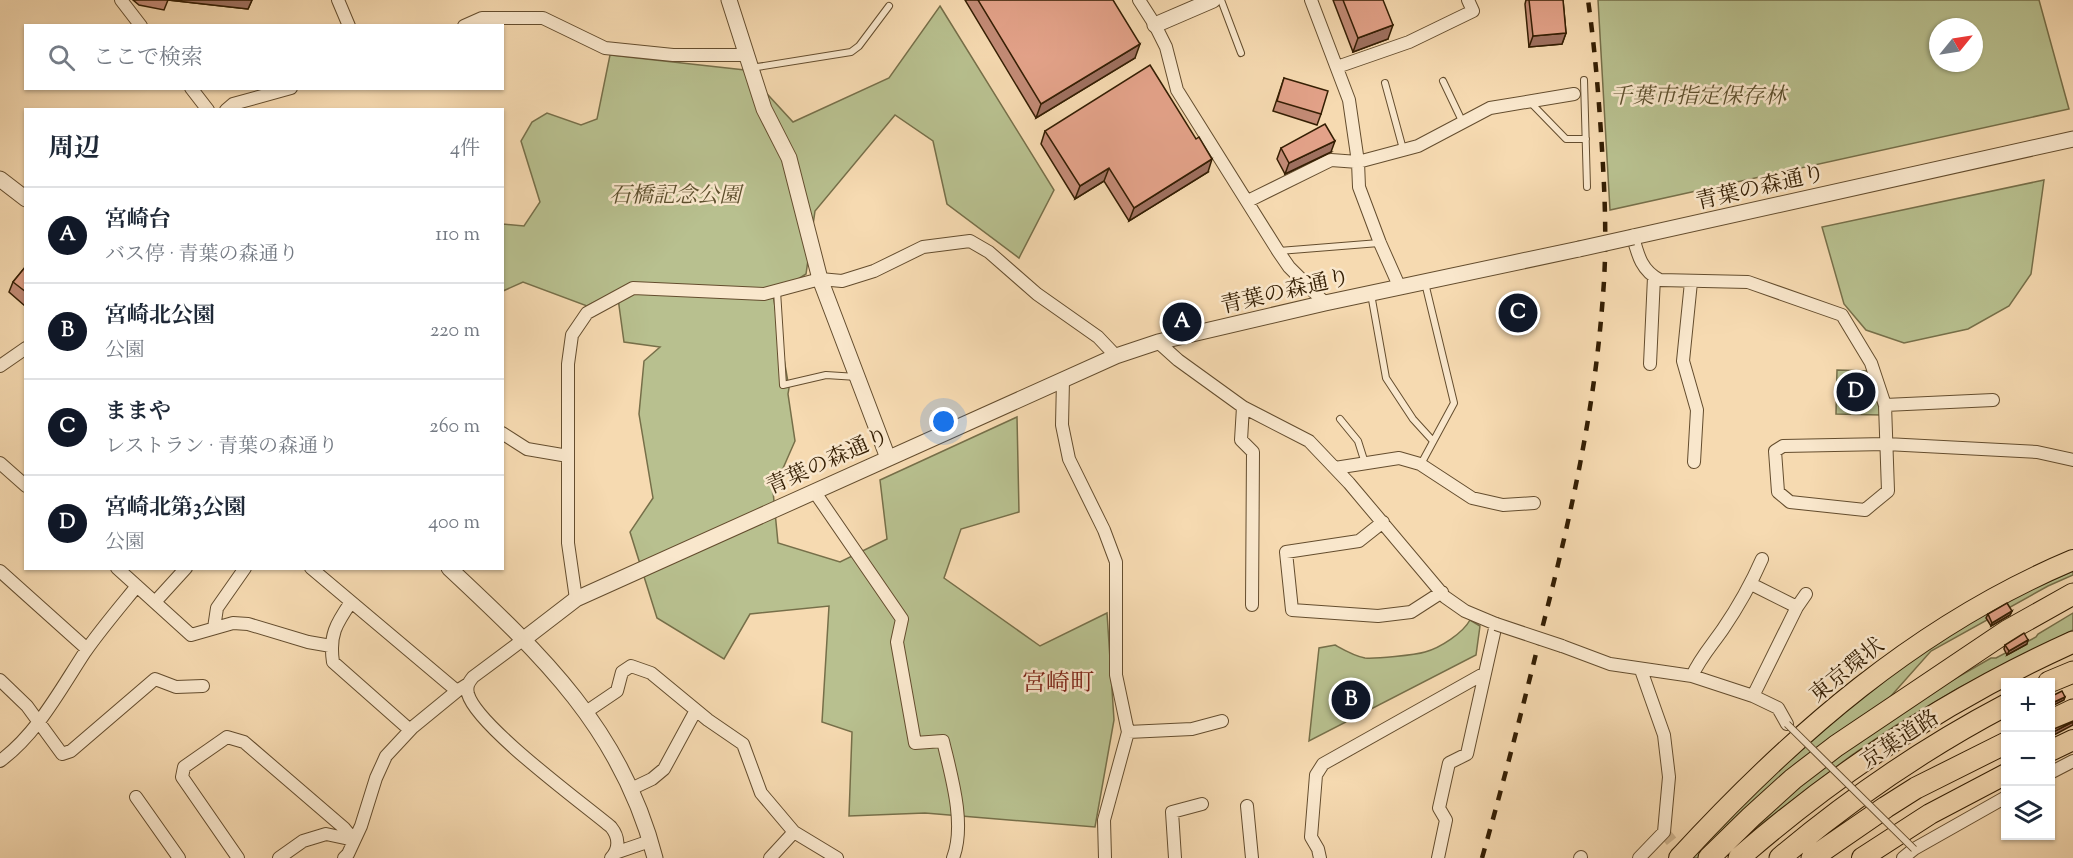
<!DOCTYPE html>
<html lang="ja">
<head>
<meta charset="utf-8">
<style>
  body { margin:0; font-family:"Sorts Mill Goudy","Noto Serif JP",serif; background:#f2f2f3; color:#1f2937 }
  .controls { position:absolute; right:18px; bottom:18px; display:grid; overflow:hidden; border-radius:0px; box-shadow:0 2px 4px #0004 }
  .controls button { width:54px; height:54px; display:grid; place-items:center; padding:0; border:0; border-bottom:2px solid #e0e1e3; background:#fff; color:#1f2937; font:30px sans-serif }
  .compass { position:absolute; left:1929px; top:18px; width:54px; height:54px; border-radius:50%; background:#fff; box-shadow:0 2px 4px #0004; rotate:60deg }
  .you { position:absolute; left:944px; top:422px; width:21px; height:21px; margin:-15px; border:4px solid #fff; border-radius:50%; background:#1a73e8; box-shadow:0 0 0 9px #1a73e833 }
  .badge { display:grid; place-items:center; width:39px; height:39px; border-radius:50%; background:#111827; color:#fff; font-size:20px; font-weight:700 }
  .pin { position:absolute; translate:-50% -50%; border:3px solid #fff; box-shadow:0 2px 6px #0006 }
  .list { margin:0; padding:0; list-style:none }
  h2 { display:flex; justify-content:space-between; align-items:center; height:78px; margin:0; padding:0 24px; font-size:26px }
  h2 small { font-size:20px; font-weight:400; color:#747a83 }
  .list li { display:grid; grid-template-columns:39px 1fr auto; gap:18px; align-items:center; box-sizing:border-box; height:96px; padding:0 24px; border-top:2px solid #e0e1e3 }
  .list b { display:block; font-size:22px; white-space:nowrap }
  .list p { margin:0; font-size:20px; white-space:nowrap; color:#747a83 }
  .list em { font-size:20px; font-style:normal; color:#747a83 }
  .icon { flex:none; width:33px; height:33px; fill:none; stroke:currentColor; stroke-width:2; stroke-linecap:round; stroke-linejoin:round }
  .map { position:relative; flex:none; width:2073px; height:858px; overflow:hidden }
  .search { position:absolute; background:#fff; box-shadow:0 2px 4px #0004; left:24px; top:24px; width:480px; height:66px; display:flex; align-items:center; gap:15px; box-sizing:border-box; padding:0 21px; border-radius:0px; color:#747a83; font-size:22px }
  .panel { position:absolute; background:#fff; box-shadow:0 2px 4px #0004; left:24px; top:108px; width:480px; height:462px; border-radius:0px }
  .map>svg:first-child { display:block }
</style>
</head>
<body>
<div class="map">
<svg width="2073" height="858" viewBox="0 0 2073 858">
  <rect width="100%" height="100%" fill="#f6dab1"/>
  <filter id="stains"><feTurbulence type="fractalNoise" baseFrequency=".00333" numOctaves="4"/><feColorMatrix values="0 0 0 0 .2 0 0 0 0 .09 0 0 0 0 .02 0 0 0 .5 -.17"/></filter>
  <radialGradient id="worn" r=".72"><stop offset=".6" stop-color="#630" stop-opacity="0"/><stop offset="1" stop-color="#630" stop-opacity=".3"/></radialGradient>
  <path fill="#b8c08f" stroke="#766f49" stroke-width="1.5" fill-rule="evenodd" d="M 1598,0 L 2039,0 L 2069,109 L 1610,210 ZM 1938,27 L 1974,27 L 1974,63 L 1938,63 Z
    M 940,6 L 1054,190 L 1019,258 L 947,204 L 933,141 L 895,115 L 815,211 L 806,274 L 773,295 L 789,388 L 788,394 L 795,441 L 773,491 L 778,543 L 840,562 L 887,539 L 880,480 L 1017,417 L 1019,512 L 961,529 L 944,578 L 1040,646 L 1107,613 L 1114,720 L 1095,827 L 925,813 L 849,816 L 852,732 L 822,722 L 829,606 L 750,614 L 724,659 L 657,618 L 630,532 L 653,498 L 639,414 L 644,361 L 660,347 L 624,342 L 617,291 L 587,306 L 523,282 L 503,291 L 503,224 L 524,226 L 540,202 L 521,141 L 532,122 L 547,113 L 581,125 L 597,119 L 610,55 L 745,70 L 793,122 L 889,78 Z
    M 2044,180 L 2031,274 L 2009,306 L 1968,329 L 1904,343 L 1866,330 L 1844,304 L 1822,227 Z
    M 1837,370 L 1869,371 L 1881,415 L 1836,414 Z
    M 2073,571 L 2073,575 L 2048,586 L 1931,651 L 1883,705 L 1700,858 L 1692,858 C 1770,774 1858,693 1955,631 C 1992,607 2032,588 2073,571 Z
    M 2073,613 L 2073,630 L 1957,689 L 1895,726 L 1852,755 L 1744,837 L 1813,773 L 1930,693 L 1991,658 L 1996,658 L 2036,637 L 2038,634 Z
    M 1470,620 L 1480,626 L 1476,655 L 1309,741 L 1319,648 L 1335,645 C 1344,650 1354,656 1365,658 C 1375,659 1415,655 1425,652 C 1440,648 1463,633 1470,620 Z"/>
  <g fill="none" stroke-linecap="round" stroke-linejoin="round">
    <path stroke="#cfb48e" stroke-width="12" stroke-dasharray="12 6" stroke-linecap="butt" d="M 1664,832 L 1685,858"/>
    <defs>
      <path id="service" d="M 1221,0 L 1241,53
        M 751,68 L 851,52 L 859,46 L 889,6
        M 1584,80 L 1587,187
        M 1443,81 L 1463,123
        M 1385,83 L 1403,149
        M 1530,102 L 1566,139 L 1586,139
        M 1279,251 L 1379,243
        M 777,291 L 783,385 L 826,375 L 857,377
        M 1371,294 L 1386,378 L 1413,419 L 1433,441
        M 1340,419 L 1358,441 L 1365,463
        M 1421,464 L 1454,403 L 1425,283"/>
      <path id="minor" d="M 121,0 L 141,26
        M 338,0 L 349,26
        M 1139,0 L 1155,25 L 1166,47 L 1177,90 L 1278,251 L 1289,267 L 1325,303
        M 1311,0 L 1349,100 L 1358,162 L 1359,187 L 1380,243 L 1400,288
        M 464,26 L 482,18 L 543,18 L 605,48 L 673,55 L 746,55
        M 1337,67 L 1409,42 L 1473,11 L 1468,0
        M 191,88 L 208,110
        M 226,110 L 233,104 L 291,88
        M 1248,201 L 1331,160 L 1358,162 L 1418,146 L 1490,108 L 1574,94
        M 1633,237 C 1638,256 1642,271 1660,280 L 1748,282 L 1842,315 L 1871,363 L 1885,405 L 1888,491 L 1865,510 L 1790,502 L 1778,492 L 1775,451 L 1783,446 L 1886,444 L 2037,452 L 2073,460
        M 1691,282 L 1683,361 L 1697,410 L 1694,462
        M 1158,342 L 1178,360 L 1243,407 L 1309,441 L 1349,483 L 1445,597 L 1465,611 L 1496,624 L 1467,754 L 1449,763 L 1439,808 L 1446,820 L 1438,858
        M 1650,364 L 1654,277
        M 0,366 L 26,348
        M 1063,380 L 1062,425 L 1069,459 L 1104,530 L 1116,562 L 1116,675 L 1128,732 L 1104,820 L 1105,858
        M 1885,405 L 1993,400
        M 1243,407 L 1241,440 L 1253,452 L 1252,605
        M 502,433 L 527,449 L 568,456
        M 0,463 L 26,486
        M 1335,468 L 1399,458 L 1420,464 L 1472,498 L 1503,505 L 1534,503
        M 814,491 L 902,619 L 897,642 L 915,743 L 943,741 C 951,775 966,824 953,858
        M 1383,522 L 1359,541 L 1286,552 L 1292,610 L 1378,616 L 1411,612 L 1442,592
        M 117,568 L 191,635 L 233,623 L 248,624 L 308,642 L 331,646
        M 311,568 L 457,691
        M 0,571 L 87,649
        M 1751,584 L 1797,607
        M 576,599 L 568,543 L 568,364 L 572,335 L 587,313 L 633,288 L 764,294 L 820,279 L 842,281 L 874,271 L 923,247 L 970,241 L 989,252 L 1037,294 L 1098,337 L 1116,356
        M 155,602 L 186,568
        M 351,602 C 336,624 329,635 333,662 L 410,730
        M 214,628 L 217,608 L 245,568
        M 524,639 L 473,677 C 469,682 466,686 468,694 C 477,726 581,802 611,827 C 619,837 620,848 611,858
        M 1562,646 L 1610,664 L 1692,676 L 1753,696 L 1778,708 L 1787,724
        M 1692,676 C 1700,658 1712,645 1723,629 C 1738,607 1751,584 1762,559
        M 0,680 L 27,706 L 62,754 L 71,751 L 155,679 L 176,687 L 203,686
        M 1753,696 L 1797,607 L 1806,594
        M 586,712 L 617,691 L 622,672 L 631,666 L 651,673 L 708,720 L 743,744 L 761,793 L 794,832 L 837,858
        M 1128,732 L 1192,729 L 1222,721
        M 0,761 C 37,734 60,690 85,652 C 101,629 119,608 137,586
        M 2050,773 L 2073,761
        M 631,789 L 652,779 L 664,769 L 696,710
        M 136,797 L 179,858
        M 1247,806 L 1252,858
        M 615,853 L 650,841
        M 238,858 L 182,777 L 184,767 L 227,737 L 244,742 L 344,828 L 354,840
        M 279,858 L 303,841 L 326,834 L 354,840
        M 344,858 L 348,854 L 361,826 L 376,778 L 386,756 L 413,727 L 457,691 L 468,684
        M 770,858 L 794,832
        M 1175,858 L 1172,812 L 1202,804
        M 1320,858 L 1318,849 L 1311,837 L 1316,775 L 1323,764 L 1485,673
        M 1580,858 L 1581,857
        M 1639,858 L 1664,832 L 1669,777 L 1664,735 L 1641,670
        M 1903,858 L 1914,849 L 2006,797"/>
      <path id="tertiary" d="M 729,0 L 764,109 L 789,158 L 820,279 L 888,458
        M 1155,25 L 1213,0
        M 0,179 L 26,199
        M 1633,237 L 2073,139
        M 449,568 C 542,655 622,730 655,858
        M 524,639 L 576,599 L 1116,356 L 1158,342 L 1325,303 L 1579,249"/>
      <path id="trunk" d="M 2050,751 L 2073,740
        M 1679,858 C 1792,735 1918,625 2073,560
        M 1862,858 L 1930,814 L 2006,774"/>
      <path id="motorway" d="M 2049,682 L 2073,672
        M 2050,721 L 2073,710
        M 1709,858 L 1751,817 L 1793,779 L 1836,746 L 2007,631 L 2073,594
        M 1739,858 C 1840,770 1951,697 2073,642
        M 1780,858 C 1849,800 1926,747 2006,705
        M 1812,858 L 1886,807 L 1916,788 L 2006,743"/>
    </defs>
    <use href="#service" stroke="#644d2e" stroke-width="8"/>
    <use href="#minor" stroke="#644d2e" stroke-width="14"/>
    <use href="#tertiary" stroke="#644d2e" stroke-width="17"/>
    <use href="#trunk" stroke="#341e03" stroke-width="22"/>
    <use href="#motorway" stroke="#341e03" stroke-width="23"/>
    <use href="#service" stroke="#f9e7cc" stroke-width="6"/>
    <use href="#minor" stroke="#f9e7cc" stroke-width="12"/>
    <use href="#tertiary" stroke="#f9e7cc" stroke-width="15"/>
    <use href="#trunk" stroke="#f6dab1" stroke-width="20"/>
    <use href="#motorway" stroke="#f6dab1" stroke-width="21"/>
    <path stroke="#341e03" stroke-width="4.5" stroke-dasharray="10 10" stroke-linecap="butt" d="M 1482,858 C 1504,781 1524,703 1543,625 C 1571,515 1595,409 1603,295 C 1607,247 1605,197 1602,149 C 1599,100 1595,49 1588,0"/>
    <defs>
      <path id="service-bridge" d="M 1787,724 L 1914,849"/>
      <path id="minor-bridge" d="M 1496,624 L 1562,646"/>
      <path id="tertiary-bridge" d="M 1579,249 L 1633,237"/>
    </defs>
    <use href="#service-bridge" stroke="#644d2e" stroke-width="8" stroke-linecap="butt"/>
    <use href="#minor-bridge" stroke="#644d2e" stroke-width="14" stroke-linecap="butt"/>
    <use href="#tertiary-bridge" stroke="#644d2e" stroke-width="17" stroke-linecap="butt"/>
    <use href="#service-bridge" stroke="#f9e7cc" stroke-width="6"/>
    <use href="#minor-bridge" stroke="#f9e7cc" stroke-width="12"/>
    <use href="#tertiary-bridge" stroke="#f9e7cc" stroke-width="15"/>
  </g>
  <path fill="#c38b76" stroke="#341e03" stroke-width="1.5" d="M 133,0 L 252,0 L 248,9 L 168,0 L 164,10 L 139,5 Z
    M 965,0 L 1113,0 L 1135,58 L 1036,118 Z
    M 1333,0 L 1383,0 L 1388,39 L 1353,52 Z
    M 1526,0 L 1563,0 L 1566,33 L 1562,44 L 1529,47 L 1525,4 Z
    M 1284,78 L 1321,114 L 1317,125 L 1273,111 Z
    M 1045,131 L 1208,172 L 1129,221 L 1104,181 L 1075,199 L 1041,144 Z
    M 1281,148 L 1331,152 L 1285,174 L 1277,159 Z
    M 26,266 L 26,305 L 25,306 L 9,292 L 13,282 Z
    M 2012,611 L 2010,615 L 1991,626 L 1986,618 L 1988,614 Z
    M 2027,644 L 2007,655 L 2004,649 L 2005,645 Z"/>
  <path fill="#9f7160" stroke="#341e03" stroke-width="1.5" d="M 168,0 L 252,0 L 248,9 Z
    M 1393,25 L 1388,39 L 1353,52 L 1358,38 Z
    M 1566,33 L 1562,44 L 1529,47 L 1533,36 Z
    M 1140,44 L 1135,58 L 1036,118 L 1041,104 Z
    M 1335,141 L 1331,152 L 1285,174 L 1289,163 Z
    M 1212,159 L 1208,172 L 1129,221 L 1134,208 Z
    M 1109,168 L 1104,181 L 1075,199 L 1080,186 Z
    M 2012,611 L 2010,615 L 1991,626 L 1992,623 Z
    M 2028,640 L 2027,644 L 2007,655 L 2009,651 Z
    M 2065,697 L 2064,700 L 2050,707 L 2050,704 Z
    M 2073,722 L 2073,725 L 2054,735 L 2055,731 Z"/>
  <path fill="#e3a289" stroke="#341e03" stroke-width="1.5" d="M 978,0 L 1113,0 L 1140,44 L 1041,104 Z
    M 1343,0 L 1383,0 L 1393,25 L 1358,38 Z
    M 1529,0 L 1563,0 L 1566,33 L 1533,36 Z
    M 1150,65 L 1196,139 L 1199,137 L 1212,159 L 1134,208 L 1109,168 L 1080,186 L 1045,131 Z
    M 1284,78 L 1328,91 L 1321,114 L 1277,101 Z
    M 1325,124 L 1335,141 L 1289,163 L 1281,148 Z
    M 26,266 L 26,292 L 13,282 Z
    M 2007,603 L 2012,611 L 1992,623 L 1988,614 Z
    M 2024,633 L 2028,640 L 2009,651 L 2005,645 Z
    M 2062,691 L 2065,697 L 2050,704 L 2050,697 Z
    M 2073,721 L 2073,722 L 2055,731 L 2054,729 Z"/>
  <g text-anchor="middle" stroke-width="5" stroke-linejoin="round" paint-order="stroke">
    <g font-size="22" font-style="italic" fill="#5c4f2d" stroke="#f9e7cc">
      <text x="1698" y="103">千葉市指定保存林</text>
      <text x="675" y="202">石橋記念公園</text>
    </g>
    <g font-size="22" fill="#341e03" stroke="#f9e7cc">
      <text transform="translate(1760 186) rotate(-13)" y="8">青葉の森通り</text>
      <text transform="translate(1285 290) rotate(-13)" y="8">青葉の森通り</text>
      <text transform="translate(827 460) rotate(-24)" y="8">青葉の森通り</text>
      <text transform="translate(1846 669) rotate(-39)" y="8">東京環状</text>
      <text transform="translate(1899 738) rotate(-33)" y="8">京葉道路</text>
    </g>
    <g font-size="24" fill="#7a1f14" stroke="#f9e7cc">
      <text x="1058" y="690">宮崎町</text>
    </g>
  </g>
  <rect width="100%" height="100%" filter="url(#stains)"/>
  <rect width="100%" height="100%" fill="url(#worn)"/>
</svg>
<div class="controls">
<button>+</button>
<button>−</button>
<button><svg class="icon" aria-label="layers" viewBox="0 0 24 24"><path d="M12 4l9 5-9 5-9-5zM3 14l9 5 9-5"/></svg></button>
</div>
<svg class="compass" viewBox="-18 -18 36 36"><path d="M0-13l5 13h-10z" fill="#e53935"/><path d="M0 13l5-13h-10z" fill="#747a83"/></svg>
<div class="you"></div>
<div class="pin badge" style="left:1182px;top:322px">A</div>
<div class="pin badge" style="left:1351px;top:700px">B</div>
<div class="pin badge" style="left:1518px;top:313px">C</div>
<div class="pin badge" style="left:1856px;top:392px">D</div>
<div class="search"><svg class="icon" aria-label="search" viewBox="0 0 24 24"><circle cx="10" cy="10" r="6"/><path d="M15 15l6 6"/></svg>ここで検索</div>
<section class="panel">
<h2>周辺<small>4件</small></h2>
<ul class="list">
<li><span class="badge">A</span><div><b>宮崎台</b><p>バス停 · 青葉の森通り</p></div><em>110 m</em></li>
<li><span class="badge">B</span><div><b>宮崎北公園</b><p>公園</p></div><em>220 m</em></li>
<li><span class="badge">C</span><div><b>ままや</b><p>レストラン · 青葉の森通り</p></div><em>260 m</em></li>
<li><span class="badge">D</span><div><b>宮崎北第3公園</b><p>公園</p></div><em>400 m</em></li>
</ul>
</section>
</div>
</body>
</html>
